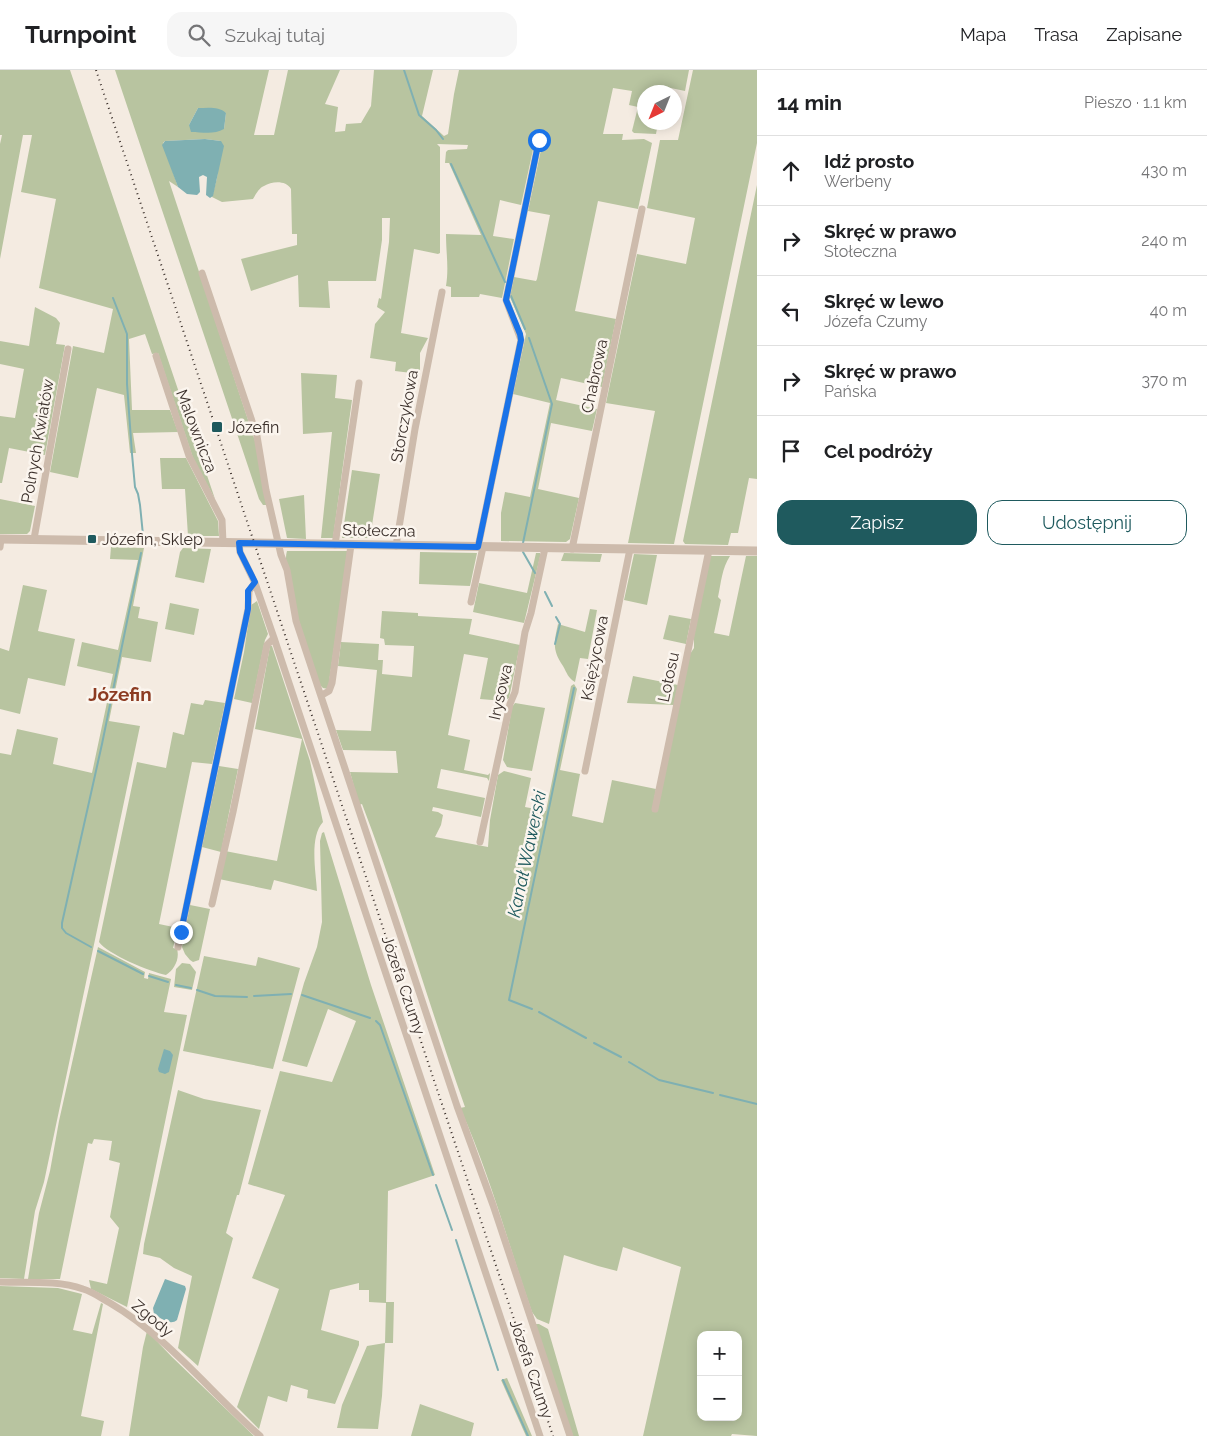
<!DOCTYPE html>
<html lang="pl">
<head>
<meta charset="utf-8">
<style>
  body { margin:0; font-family:Raleway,sans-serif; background:#f6f6f6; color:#202124 }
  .controls { position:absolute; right:15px; bottom:15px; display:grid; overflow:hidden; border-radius:10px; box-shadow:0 2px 12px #0003 }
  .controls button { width:45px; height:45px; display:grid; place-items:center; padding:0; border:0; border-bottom:1px solid #e0e0e0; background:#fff; color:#202124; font:25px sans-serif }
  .compass { position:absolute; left:637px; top:15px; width:45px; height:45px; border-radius:50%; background:#fff; box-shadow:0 2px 12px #0003; rotate:223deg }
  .stop { position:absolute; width:15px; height:15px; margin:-11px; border:4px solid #1a73e8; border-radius:50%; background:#fff }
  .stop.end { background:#1a73e8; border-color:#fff; box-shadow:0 1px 5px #0008 }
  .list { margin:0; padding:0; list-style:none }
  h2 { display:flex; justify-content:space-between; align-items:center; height:65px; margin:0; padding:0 20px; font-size:21px }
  h2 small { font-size:16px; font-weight:400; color:#757577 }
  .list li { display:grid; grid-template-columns:32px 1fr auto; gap:15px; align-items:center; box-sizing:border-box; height:70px; padding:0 20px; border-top:1px solid #e0e0e0 }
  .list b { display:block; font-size:19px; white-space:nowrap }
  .list p { margin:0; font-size:16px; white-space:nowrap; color:#757577 }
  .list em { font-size:16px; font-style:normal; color:#757577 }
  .actions { display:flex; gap:10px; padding:15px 20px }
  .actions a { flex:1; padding:11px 0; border:1px solid #1f5a5e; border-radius:15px; text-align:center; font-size:18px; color:#1f5a5e }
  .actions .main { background:#1f5a5e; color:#fff }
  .icon { flex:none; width:28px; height:28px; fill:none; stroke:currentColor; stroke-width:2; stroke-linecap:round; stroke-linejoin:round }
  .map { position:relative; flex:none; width:757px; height:1366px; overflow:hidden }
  header { display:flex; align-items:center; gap:30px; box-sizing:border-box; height:70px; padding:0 25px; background:#fff; border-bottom:1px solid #e0e0e0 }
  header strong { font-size:24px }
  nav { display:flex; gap:28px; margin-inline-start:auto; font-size:18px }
  .search { width:350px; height:45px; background:#f6f6f6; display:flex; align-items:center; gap:12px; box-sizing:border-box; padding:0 18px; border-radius:15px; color:#757577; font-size:19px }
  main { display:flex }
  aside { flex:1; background:#fff }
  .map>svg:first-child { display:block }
</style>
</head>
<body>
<header>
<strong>Turnpoint</strong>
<div class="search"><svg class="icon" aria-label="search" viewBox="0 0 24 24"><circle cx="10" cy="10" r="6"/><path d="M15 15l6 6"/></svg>Szukaj tutaj</div>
<nav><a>Mapa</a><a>Trasa</a><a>Zapisane</a></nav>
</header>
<main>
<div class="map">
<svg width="757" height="1366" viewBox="0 0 757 1366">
  <rect width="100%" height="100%" fill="#f4ebe1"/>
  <path fill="#b8c4a0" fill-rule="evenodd" d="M 0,0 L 70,0 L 215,429 L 194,391 L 158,283 L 152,284 L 145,264 L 129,269 L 132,340 L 170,340 L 178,362 L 133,363 L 136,383 L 130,383 L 124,325 L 97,318 L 78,408 L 50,402 L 73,276 L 104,283 L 113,239 L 39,218 L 56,129 L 21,122 L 32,65 L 23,65 L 0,189 L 0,74 L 2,65 L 0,65 Z
    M 115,0 L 269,0 L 254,65 L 274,65 L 288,0 L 340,0 L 325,34 L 338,37 L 335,62 L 345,61 L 346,54 L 361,53 L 371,36 L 374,0 L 433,0 L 422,46 L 444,66 L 448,64 L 454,24 L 459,0 L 689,0 L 685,21 L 666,17 L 664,22 L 644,22 L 644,52 L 658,53 L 656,64 L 634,63 L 632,61 L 638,37 L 629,35 L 632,21 L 613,18 L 603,64 L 623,64 L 622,70 L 644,69 L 652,73 L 638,139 L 598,131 L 575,241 L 616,249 L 602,317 L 561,308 L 556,330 L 597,339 L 592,361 L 551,353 L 538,419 L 579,428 L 570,469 L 566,472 L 501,471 L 501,443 L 505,422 L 530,427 L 550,333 L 513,324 L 526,264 L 510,227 L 514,207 L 536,211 L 537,209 L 550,145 L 528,141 L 542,75 L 548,69 L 546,65 L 535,64 L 532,72 L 534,75 L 521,135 L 500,130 L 493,166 L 514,169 L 502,228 L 480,224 L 479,227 L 451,227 L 451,217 L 446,216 C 449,198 446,183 446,164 L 481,165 L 449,93 L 445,93 L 446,82 L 448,80 L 467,79 L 468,75 L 437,74 L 440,77 L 440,183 L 438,184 L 414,179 L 401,263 L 428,268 L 420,283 L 420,304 L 395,301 L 396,292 L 370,288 L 375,254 L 385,242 L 377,237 L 379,228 L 381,229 L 389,172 L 390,148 L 382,148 L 382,170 L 376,211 L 328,211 L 330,238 L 299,237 L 298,205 L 251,221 L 241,189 L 297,175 L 297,164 L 292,164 L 291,119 C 286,110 272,111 264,116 C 259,118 256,124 253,129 L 222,132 L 212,127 L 217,108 L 221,71 L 205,69 L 165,71 L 163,73 L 178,117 L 169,111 L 257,377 L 268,435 L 263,435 L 259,429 ZM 198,38 L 226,43 L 224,59 L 189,55 Z
    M 693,0 L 757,0 L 757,73 L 674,474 L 628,473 L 655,341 L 606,333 L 637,184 L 686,194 L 695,148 L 647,138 L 660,70 L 678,70 Z
    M 757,115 L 757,409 L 749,408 L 738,463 L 731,463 L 728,475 L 685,474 L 683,471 Z
    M 35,237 L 56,248 L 60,253 L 56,274 L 65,275 L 45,385 L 9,378 L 2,413 L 0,413 L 0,346 L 15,348 L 24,299 L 0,294 L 0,271 L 29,276 Z
    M 301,303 L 337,305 L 335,328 L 352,330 L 333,468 L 321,468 L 332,362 L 303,364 Z
    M 160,388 L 186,388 L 218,451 L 219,466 L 188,466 L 185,419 L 162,419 Z
    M 352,400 L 380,404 L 370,468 L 342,468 Z
    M 304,425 L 306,469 L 287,468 L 279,429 Z
    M 0,429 L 35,436 L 30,461 L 27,464 L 0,464 Z
    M 111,477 L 144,478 L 133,536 L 140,537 L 138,548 L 158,552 L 151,592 L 122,587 L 109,651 L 140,656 L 44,1112 L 35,1141 L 24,1209 L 0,1208 L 0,683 L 11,685 L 17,659 L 58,668 L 53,694 L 92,703 L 113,604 L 77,596 L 82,572 L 118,580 L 138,490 L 110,489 Z
    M 183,478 L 211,479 L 204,513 L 175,507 L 180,482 Z
    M 287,481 L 348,481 L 328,619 L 323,618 L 320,615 C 312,591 280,502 287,481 Z
    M 420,482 L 477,483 L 470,516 L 419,514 Z
    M 536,483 L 540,483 L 540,487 L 524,553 L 473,542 L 479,513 L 527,523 Z
    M 564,483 L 602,484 L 600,492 L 561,491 Z
    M 634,484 L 657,485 L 647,535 L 624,530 Z
    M 710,486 L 730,486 C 722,498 721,513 718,527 L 721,530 L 714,563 L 729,566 L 746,486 L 757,486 L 757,1366 L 732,1364 L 731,1366 L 643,1366 L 681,1197 L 623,1177 L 617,1201 L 598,1196 L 564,1185 L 549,1254 L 537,1249 L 532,1242 C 508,1174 490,1104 460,1038 L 465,1037 C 429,936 400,833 362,734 L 359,735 L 350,702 L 398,703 L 396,681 L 343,680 L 336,660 L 371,661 L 377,600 L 338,596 L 341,572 L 379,574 L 378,590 L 383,590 L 382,604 L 412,607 L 414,576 L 385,575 L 384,569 L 380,568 L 382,541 L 418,543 L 418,546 L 472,549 L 469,564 L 520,575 L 509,628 L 504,631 L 480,629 L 488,588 L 464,584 L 448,665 L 470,670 L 464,700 L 488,705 L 490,703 L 489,711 L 487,708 L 441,699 L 437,718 L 485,728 L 481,747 L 433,737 L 432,741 L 438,742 L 443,745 L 441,755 L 435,767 L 488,777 L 490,750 L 498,705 L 504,701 L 531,708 L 525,737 L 546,741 L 571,616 L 574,614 L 577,619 L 560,700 L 580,704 L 572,746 L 603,753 L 612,710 L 656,719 L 652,741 L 657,742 L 690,584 L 694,578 L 694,564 ZM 701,1265 L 738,1265 L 738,1347 L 701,1347 Z
    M 23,515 L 47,520 L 38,561 L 75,569 L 65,616 L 28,608 L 20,644 L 0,639 L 0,578 L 9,581 Z
    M 257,531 L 268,564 L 265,570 L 252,633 L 234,629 L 244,582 L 251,535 Z
    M 170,533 L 199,539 L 194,565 L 165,559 Z
    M 590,539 L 597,540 L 588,589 L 580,588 L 575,612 C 568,608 567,603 563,596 C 552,580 554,572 558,554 L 585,562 Z
    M 669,545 L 691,549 L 686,574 L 663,569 Z
    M 270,576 L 272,576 L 310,691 L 323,752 C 309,767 316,803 317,821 L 274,810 L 271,820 L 219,809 L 225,781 L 277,791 L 302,669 L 255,659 Z
    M 633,606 L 678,615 L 674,635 L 627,633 Z
    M 205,630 L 225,633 L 212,694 L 192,692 L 159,854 L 178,858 L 173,878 L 177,879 C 180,889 174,900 166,905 C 151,902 107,884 99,872 L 137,692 L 166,698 L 173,662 L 184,665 L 191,633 L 203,635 Z
    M 515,633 L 545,638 L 532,701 L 507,697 L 503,690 L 512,637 Z
    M 219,696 L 238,699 L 221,782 L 202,777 Z
    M 324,762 L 371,915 L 435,1105 L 388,1121 L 386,1232 L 394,1232 L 393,1273 L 385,1273 L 382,1326 L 378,1359 L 337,1358 L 342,1335 L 367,1276 L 385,1273 L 386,1233 L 369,1232 L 369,1220 L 359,1220 L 359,1213 L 330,1220 L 321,1260 L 359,1271 L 359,1275 L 335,1334 L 307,1328 L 308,1320 L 291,1315 L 287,1332 L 268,1326 L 259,1359 L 237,1337 L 279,1219 L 252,1208 L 285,1125 L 248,1114 L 280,1001 L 332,1012 L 356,951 L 328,939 L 307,997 L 282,991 L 304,913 L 317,877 L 322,852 L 320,771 L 322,763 Z
    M 190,835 L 210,839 L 199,890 L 193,892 L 190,890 L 185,884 L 182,877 Z
    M 98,877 L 145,902 L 144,908 L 148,909 L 149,903 L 171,909 L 164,942 L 187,945 L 127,1237 L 91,1219 L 89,1210 L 107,1214 L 119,1158 L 110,1147 L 120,1093 L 109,1090 L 112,1071 L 94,1069 L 92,1074 L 88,1073 L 60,1209 L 28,1209 L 39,1143 L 50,1101 L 59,1051 Z
    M 204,886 L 256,896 L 258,887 L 300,898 L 273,999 L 183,981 Z
    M 182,893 L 190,894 L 196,902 L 192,920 L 174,917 L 176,899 Z
    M 178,1020 L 204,1029 L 261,1040 L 239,1125 L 237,1125 L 226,1163 L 233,1168 L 198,1296 L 178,1278 L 192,1206 L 174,1198 L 160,1188 L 143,1184 L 144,1174 Z
    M 0,1216 L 58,1218 L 82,1224 L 73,1260 L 92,1264 L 101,1233 L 103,1234 L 81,1346 L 104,1351 L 101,1366 L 0,1366 Z
    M 534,1254 L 539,1254 L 548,1259 L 579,1366 L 573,1366 Z
    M 147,1261 L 172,1287 L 254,1366 L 129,1366 L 143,1277 Z
    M 507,1308 L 532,1366 L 526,1366 L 501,1310 Z
    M 420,1334 L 474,1353 L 471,1366 L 411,1366 Z"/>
  <path fill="#7fb0b2" d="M 198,38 C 207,38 219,36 226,43 L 224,59 C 214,65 202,62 191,62 L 189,55 Z
    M 205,69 L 221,71 L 224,76 L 213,126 L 210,128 L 206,125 L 207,107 L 203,105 L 199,107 L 200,122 L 197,125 L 187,124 L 178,117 L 162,75 L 165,71 Z
    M 164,979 L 170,981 L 173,985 L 169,1002 L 165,1004 L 159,1002 L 158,999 Z
    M 165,1209 L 185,1216 L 186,1219 L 177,1250 C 170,1256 161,1248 154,1244 L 153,1238 Z"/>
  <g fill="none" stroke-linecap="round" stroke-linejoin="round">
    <path stroke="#7fb0b2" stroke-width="2" d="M 404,0 L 419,45 L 436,60 L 443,69
      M 451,94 L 505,212
      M 511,226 L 525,259
      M 113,228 L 127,264 L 127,314 L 132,384 L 135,417 L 138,424 L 140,435 L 143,465
      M 523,473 L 552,334 L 529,268
      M 523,482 L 535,503
      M 545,522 L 552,536
      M 555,574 L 560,554 L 556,547
      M 91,877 L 66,863 L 62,858 L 62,853 L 102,674 L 141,483
      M 98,881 L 143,904
      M 149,906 L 168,912
      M 176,915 L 191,918
      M 197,920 L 215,926 L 247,927
      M 302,925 L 370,948
      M 254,926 L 291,924
      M 532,939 L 509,930 L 574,618
      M 539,942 L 586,968
      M 376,951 L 380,955 L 433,1105
      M 594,973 L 621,987
      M 629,992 L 659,1010 L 713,1023
      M 720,1025 L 757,1034
      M 436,1115 L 452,1160
      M 456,1170 L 498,1300
      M 503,1310 L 528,1366"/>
    <path stroke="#cdbbac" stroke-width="7" d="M 202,203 L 257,366 L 266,420 L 281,485 L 287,500 L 296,551 L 457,1036 L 493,1135 L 570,1366
      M 156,286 L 189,386 L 222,450 L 223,473
      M 34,469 L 68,279
      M 239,473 L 240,482 L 255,513 L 274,568 L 540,1366
      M 335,475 L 359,313
      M 396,476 L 415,359 L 442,222
      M 0,477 L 1,469
      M 478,477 L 521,270 L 506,230 L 539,70
      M 572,479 L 642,139
      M 471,532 L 483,477
      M 322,625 L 329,621 L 332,613 L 351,475
      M 585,701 L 630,479
      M 655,739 L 709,480
      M 480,772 L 510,634 L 515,622 L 525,562 L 531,543 L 545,478
      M 212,834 L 233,742 L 267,575 L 274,568
      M 178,877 L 248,539 L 249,521 L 255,513
      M 0,1212 C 27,1213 57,1210 83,1219 C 93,1222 101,1228 110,1233 C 168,1267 210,1322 260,1366"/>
    <path stroke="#cdbbac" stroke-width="9" d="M 0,469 L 757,481"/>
    <path stroke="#3b302b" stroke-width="2" stroke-dasharray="1 4" stroke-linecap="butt" d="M 96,0 L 553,1366"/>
  </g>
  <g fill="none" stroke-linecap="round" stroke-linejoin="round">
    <path stroke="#1a73e8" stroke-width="6" d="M 181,862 L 248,539 L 248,521 L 255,512 L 240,482 L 239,473 L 478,477 L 521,270 L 520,264 L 506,230 L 539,70"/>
  </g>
  <g fill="#1f5a5e" stroke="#fbf5ee" stroke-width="2">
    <rect x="211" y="351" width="12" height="12" rx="2.5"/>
    <rect x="87" y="464" width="10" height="10" rx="2.5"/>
  </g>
  <g text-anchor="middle" stroke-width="5" stroke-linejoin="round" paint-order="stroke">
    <g font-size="16" fill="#3b302b" stroke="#fbf5ee">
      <text transform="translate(594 306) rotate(-78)" y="6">Chabrowa</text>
      <text transform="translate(404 346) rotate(-80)" y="6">Storczykowa</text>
      <text transform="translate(197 361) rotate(69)" y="6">Malownicza</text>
      <text transform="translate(37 371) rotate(-80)" y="6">Polnych Kwiatów</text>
      <text transform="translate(379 460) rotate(1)" y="6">Stołeczna</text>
      <text transform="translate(594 588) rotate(-79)" y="6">Księżycowa</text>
      <text transform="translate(668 607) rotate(-78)" y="6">Lotosu</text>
      <text transform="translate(500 622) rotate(-77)" y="6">Irysowa</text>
      <text transform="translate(404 915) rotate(71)" y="6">Józefa Czumy</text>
      <text transform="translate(153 1248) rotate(39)" y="6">Zgody</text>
      <text transform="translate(532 1299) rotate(71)" y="6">Józefa Czumy</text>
    </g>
    <g font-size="16" fill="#3b302b" stroke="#fbf5ee" text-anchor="start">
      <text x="228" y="363">Józefin</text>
      <text x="102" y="475">Józefin, Sklep</text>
    </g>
    <g font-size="18" font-style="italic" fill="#1f5a5e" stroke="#fbf5ee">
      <text transform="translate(527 784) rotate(-78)" y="6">Kanał Wawerski</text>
    </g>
    <g font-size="19" font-weight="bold" fill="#8c3b22" stroke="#fbf5ee">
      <text x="120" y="631">Józefin</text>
    </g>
  </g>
</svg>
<div class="controls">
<button>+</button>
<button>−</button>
</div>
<svg class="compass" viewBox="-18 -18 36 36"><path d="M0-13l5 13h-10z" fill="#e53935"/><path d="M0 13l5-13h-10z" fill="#757577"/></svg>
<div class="stop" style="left:539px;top:70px"></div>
<div class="stop end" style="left:181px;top:862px"></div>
</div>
<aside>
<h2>14 min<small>Pieszo · 1.1 km</small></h2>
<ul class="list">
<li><svg class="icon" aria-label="ahead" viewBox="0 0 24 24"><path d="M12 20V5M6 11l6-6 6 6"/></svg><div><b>Idź prosto</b><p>Werbeny</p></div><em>430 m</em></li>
<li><svg class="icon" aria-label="right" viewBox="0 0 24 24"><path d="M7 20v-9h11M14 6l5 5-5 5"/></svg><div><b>Skręć w prawo</b><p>Stołeczna</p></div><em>240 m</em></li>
<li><svg class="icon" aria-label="left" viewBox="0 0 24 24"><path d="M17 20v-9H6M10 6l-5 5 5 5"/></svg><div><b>Skręć w lewo</b><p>Józefa Czumy</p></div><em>40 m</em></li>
<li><svg class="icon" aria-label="right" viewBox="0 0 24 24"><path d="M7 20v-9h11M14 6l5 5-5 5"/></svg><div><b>Skręć w prawo</b><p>Pańska</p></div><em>370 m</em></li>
<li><svg class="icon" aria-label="arrive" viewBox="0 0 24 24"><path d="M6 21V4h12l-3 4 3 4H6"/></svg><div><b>Cel podróży</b></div></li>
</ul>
<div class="actions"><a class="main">Zapisz</a><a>Udostępnij</a></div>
</aside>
</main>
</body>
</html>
